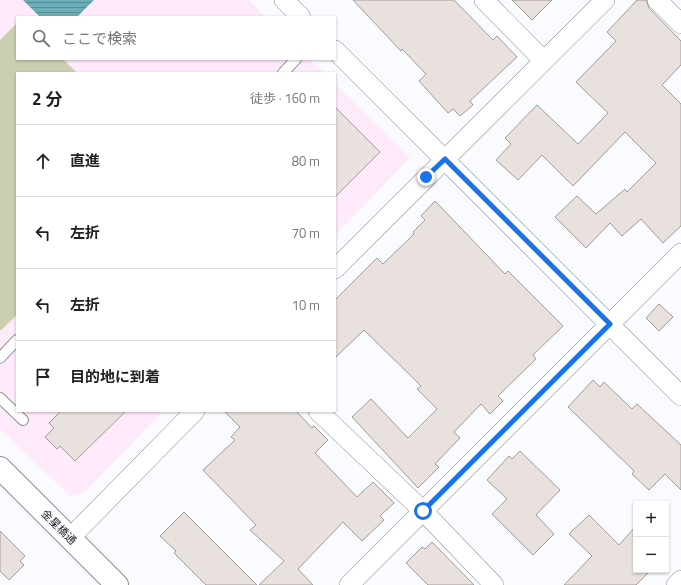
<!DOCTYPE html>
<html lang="ja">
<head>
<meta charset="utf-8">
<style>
  body { margin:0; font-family:"Titillium Web","Noto Sans JP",sans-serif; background:#f6f6f6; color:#222 }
  .controls { position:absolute; right:12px; bottom:12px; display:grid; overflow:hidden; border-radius:0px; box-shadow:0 1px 3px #0004 }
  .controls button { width:36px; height:36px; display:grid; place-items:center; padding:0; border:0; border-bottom:1px solid #e0e0e0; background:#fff; color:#222; font:20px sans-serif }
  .stop { position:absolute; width:12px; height:12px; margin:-9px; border:3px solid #1a73e8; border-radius:50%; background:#fff }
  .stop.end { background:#1a73e8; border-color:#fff; box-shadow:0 1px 4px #0008 }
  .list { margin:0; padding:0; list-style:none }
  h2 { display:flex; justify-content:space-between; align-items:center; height:52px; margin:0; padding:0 16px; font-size:17px }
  h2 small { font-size:13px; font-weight:400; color:#767676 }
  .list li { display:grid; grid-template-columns:26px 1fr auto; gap:12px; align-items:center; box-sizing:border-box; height:72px; padding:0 16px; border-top:1px solid #e0e0e0 }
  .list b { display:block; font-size:15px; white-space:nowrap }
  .list em { font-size:13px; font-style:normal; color:#767676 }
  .icon { flex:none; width:22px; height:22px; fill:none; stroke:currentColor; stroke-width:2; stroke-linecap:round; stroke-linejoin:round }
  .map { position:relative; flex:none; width:681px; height:585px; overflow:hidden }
  .search { position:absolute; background:#fff; box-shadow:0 1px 3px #0004; left:16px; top:16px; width:320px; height:44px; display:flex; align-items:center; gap:10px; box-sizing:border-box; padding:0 14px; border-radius:0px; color:#767676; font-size:15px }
  .panel { position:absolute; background:#fff; box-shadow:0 1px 3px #0004; left:16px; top:72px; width:320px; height:340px; border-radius:0px }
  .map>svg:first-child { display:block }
</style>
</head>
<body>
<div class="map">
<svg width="681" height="585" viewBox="0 0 681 585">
  <defs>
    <pattern id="water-rules" width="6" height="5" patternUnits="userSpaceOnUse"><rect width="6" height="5" fill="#6badb8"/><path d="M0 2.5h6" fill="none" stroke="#588d95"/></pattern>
  </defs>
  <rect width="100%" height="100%" fill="#f9fbfe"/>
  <path fill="#feeafa" d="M 0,0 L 249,0 L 266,17 L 17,17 L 17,59 L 309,59 L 324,73 L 17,73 L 17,411 L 163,411 L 84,493 L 70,496 L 0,429 Z
    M 335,84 L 410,158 L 335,235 Z"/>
  <path fill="#cacfaf" d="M 17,23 L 17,59 L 63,59 L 77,73 L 17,73 L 17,315 L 0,331 L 0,40 Z"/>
  <path fill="url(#water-rules)" d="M 23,0 L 94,0 L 77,17 L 40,17 Z"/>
  <path fill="#e9e1de" stroke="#a29a97" d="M 353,0 L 454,0 L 493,40 L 497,36 L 517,57 L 470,101 L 473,105 L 460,116 L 453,109 L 448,113 L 419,81 L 426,74 L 402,49 L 401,51 Z
    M 512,0 L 552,0 L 532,20 Z
    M 637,0 L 646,0 L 649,8 L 681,41 L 681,65 L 662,85 L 681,104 L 681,226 L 663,243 L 641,219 L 622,236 L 610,223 L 586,248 L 555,217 L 577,196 L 596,214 L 625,189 L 627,192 L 656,163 L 625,132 L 573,186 L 542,155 L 518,180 L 496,160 L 511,144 L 505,138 L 537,105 L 578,144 L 608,113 L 576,82 L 616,41 L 607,32 Z
    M 335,107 L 380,152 L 335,197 Z
    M 435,201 L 505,274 L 508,271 L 563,326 L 533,355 L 536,359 L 498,396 L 503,401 L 490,414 L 481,404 L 454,432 L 460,438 L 435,464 L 439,467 L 418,488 L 352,417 L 371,399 L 408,438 L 437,409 L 417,389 L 421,386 L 364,330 L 335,358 L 335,300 L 377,258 L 383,264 L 414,234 L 413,232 L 425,220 L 421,216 Z
    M 659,304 L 673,317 L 659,331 L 646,318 Z
    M 593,380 L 600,387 L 604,382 L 632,409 L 637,404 L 681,445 L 681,490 L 665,474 L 649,490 L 632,474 L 634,471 L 568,407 Z
    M 61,411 L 126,411 L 75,461 L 60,446 L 57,449 L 45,437 L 54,428 L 49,423 Z
    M 224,411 L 296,411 L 312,428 L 314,426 L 328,440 L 315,453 L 357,497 L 373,482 L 394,503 L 380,516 L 384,520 L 362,541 L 343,522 L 298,569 L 313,585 L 259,585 L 284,561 L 250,530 L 256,525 L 203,470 L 235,440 L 231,437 L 240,427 Z
    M 520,451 L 560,490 L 536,515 L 554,534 L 533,555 L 492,514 L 507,499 L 487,480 L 509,456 L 512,459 Z
    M 184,512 L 257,585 L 206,585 L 174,553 L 176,551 L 160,536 Z
    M 589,515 L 619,545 L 636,526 L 636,570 L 651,570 L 636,585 L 564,585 L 592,556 L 569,534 Z
    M 0,531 L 25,556 L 20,561 L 24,565 L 9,580 L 0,571 Z
    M 432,542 L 474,585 L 428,585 L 406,563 L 422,547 L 425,549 Z"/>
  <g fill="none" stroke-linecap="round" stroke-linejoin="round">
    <defs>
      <path id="service" d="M 283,73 L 296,59
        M 0,358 L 17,340
        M 0,398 L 23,420"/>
      <path id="minor" d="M 284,0 L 301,17
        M 484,0 L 544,61
        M 657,0 L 681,24
        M 335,50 L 681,396
        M 335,269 L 605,0
        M 318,411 L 423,511 L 494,585
        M 70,538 L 195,411
        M 349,585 L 681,253
        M 676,585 L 681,580"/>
      <path id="tertiary" d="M 0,468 L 117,585"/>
    </defs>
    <use href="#service" stroke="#868c91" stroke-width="12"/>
    <use href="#minor" stroke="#868c91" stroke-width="20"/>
    <use href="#tertiary" stroke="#868c91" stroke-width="24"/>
    <use href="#service" stroke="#fff" stroke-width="10"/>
    <use href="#minor" stroke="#fff" stroke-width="19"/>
    <use href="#tertiary" stroke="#fff" stroke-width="22"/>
  </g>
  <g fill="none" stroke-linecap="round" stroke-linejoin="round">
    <path stroke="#1a73e8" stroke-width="5" d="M 423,511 L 610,324 L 445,159 L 426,177"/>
  </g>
  <g text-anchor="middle" stroke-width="4" stroke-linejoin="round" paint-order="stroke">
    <g font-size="11" fill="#222426" stroke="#f9fbfe">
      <text transform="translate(59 527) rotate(45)" y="4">金星橋通</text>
    </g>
  </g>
</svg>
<div class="controls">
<button>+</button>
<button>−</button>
</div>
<div class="stop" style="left:423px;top:511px"></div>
<div class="stop end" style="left:426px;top:177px"></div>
<div class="search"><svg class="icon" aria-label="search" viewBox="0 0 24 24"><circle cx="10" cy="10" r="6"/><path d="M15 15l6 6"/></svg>ここで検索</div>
<section class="panel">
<h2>2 分<small>徒歩 · 160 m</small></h2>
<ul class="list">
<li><svg class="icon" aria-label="ahead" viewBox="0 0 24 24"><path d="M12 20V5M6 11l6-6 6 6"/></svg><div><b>直進</b></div><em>80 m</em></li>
<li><svg class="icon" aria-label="left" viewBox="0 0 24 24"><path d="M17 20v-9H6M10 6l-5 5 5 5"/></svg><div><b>左折</b></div><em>70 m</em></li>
<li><svg class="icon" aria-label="left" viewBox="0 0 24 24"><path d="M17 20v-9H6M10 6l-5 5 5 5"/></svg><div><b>左折</b></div><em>10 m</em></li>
<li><svg class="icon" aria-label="arrive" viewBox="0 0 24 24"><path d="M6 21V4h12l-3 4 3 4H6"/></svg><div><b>目的地に到着</b></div></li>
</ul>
</section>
</div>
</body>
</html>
